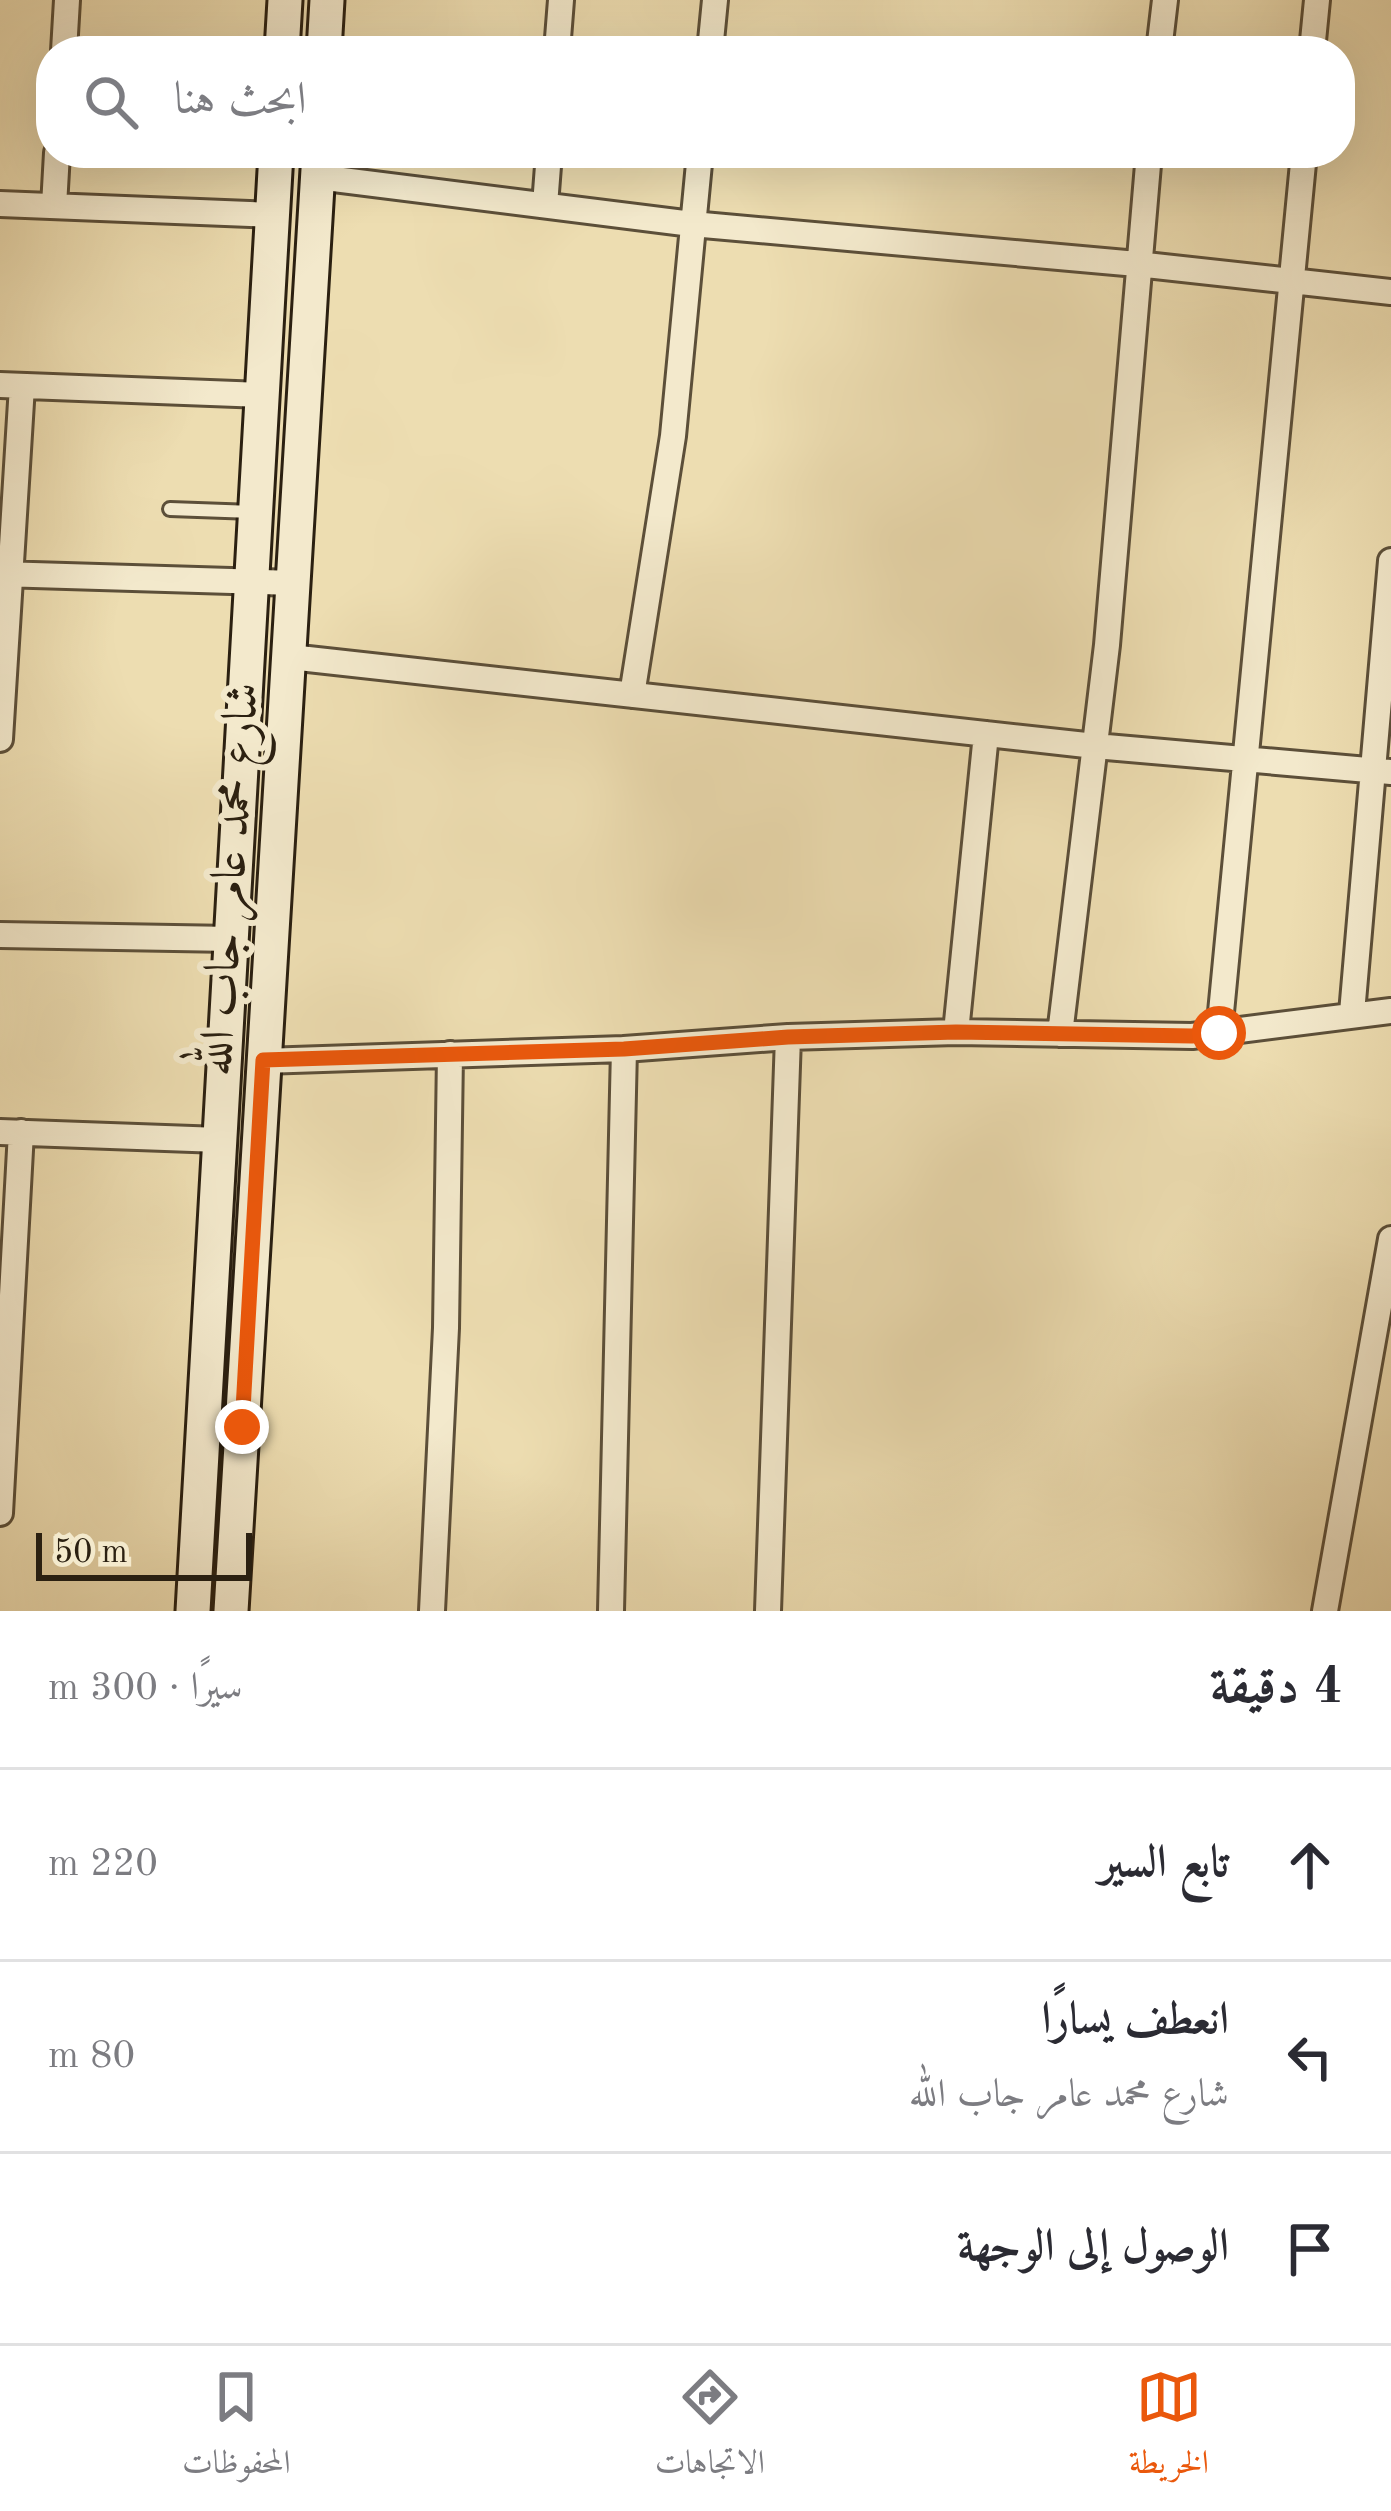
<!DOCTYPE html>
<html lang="ar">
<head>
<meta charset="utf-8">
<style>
  body { margin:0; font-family:"Old Standard TT",Amiri,serif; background:#f2f2f3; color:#2b2b33; direction:rtl }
  .scale { position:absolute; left:36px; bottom:30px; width:216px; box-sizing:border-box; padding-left:12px; border:6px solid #2b2011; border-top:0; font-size:33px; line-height:42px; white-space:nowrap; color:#2b2011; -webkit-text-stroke:9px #f3e9cc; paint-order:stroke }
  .stop { position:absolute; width:36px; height:36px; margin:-27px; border:9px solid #ea580c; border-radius:50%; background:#fff }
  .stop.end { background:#ea580c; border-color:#fff; box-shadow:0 3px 12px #0008 }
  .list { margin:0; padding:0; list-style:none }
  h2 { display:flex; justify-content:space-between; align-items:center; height:156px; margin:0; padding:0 48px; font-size:51px }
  h2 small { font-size:39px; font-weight:400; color:#7c7c81 }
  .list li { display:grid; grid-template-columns:78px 1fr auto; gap:36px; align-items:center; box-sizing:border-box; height:192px; padding:0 48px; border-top:3px solid #e1e1e2 }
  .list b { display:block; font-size:45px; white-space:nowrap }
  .list p { margin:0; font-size:39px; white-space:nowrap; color:#7c7c81 }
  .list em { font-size:39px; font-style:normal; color:#7c7c81 }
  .icon { flex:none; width:66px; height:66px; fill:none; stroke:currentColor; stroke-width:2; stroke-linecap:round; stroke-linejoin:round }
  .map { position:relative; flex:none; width:1391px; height:1611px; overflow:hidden; direction:ltr }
  .search { position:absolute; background:#fff; box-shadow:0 12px 48px #0002; left:36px; right:36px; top:36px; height:132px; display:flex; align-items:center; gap:30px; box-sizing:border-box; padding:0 42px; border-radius:48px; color:#7c7c81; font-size:45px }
  .sheet { height:732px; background:#fff }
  nav { display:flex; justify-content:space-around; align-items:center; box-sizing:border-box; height:168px; border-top:3px solid #e1e1e2; background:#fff; font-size:33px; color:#7c7c81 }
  nav a { display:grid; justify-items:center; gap:6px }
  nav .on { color:#ea580c }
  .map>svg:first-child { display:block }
</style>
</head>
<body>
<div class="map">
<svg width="1391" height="1611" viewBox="0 0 1391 1611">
  <rect width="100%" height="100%" fill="#edddb1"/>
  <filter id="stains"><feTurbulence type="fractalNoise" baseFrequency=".00167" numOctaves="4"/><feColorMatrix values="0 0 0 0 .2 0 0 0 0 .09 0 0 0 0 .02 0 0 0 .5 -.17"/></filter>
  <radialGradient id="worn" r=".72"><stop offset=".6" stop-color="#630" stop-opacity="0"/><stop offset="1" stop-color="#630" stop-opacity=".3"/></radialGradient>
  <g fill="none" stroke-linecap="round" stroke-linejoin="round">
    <defs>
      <path id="lane" d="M 170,509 L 253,512"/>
      <path id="street" d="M 64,51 L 67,0
        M 557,51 L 561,0
        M 710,51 L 715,0
        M 1159,51 L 1165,0
        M 1312,51 L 1317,0
        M 318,177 L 692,224 L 1137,264 L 1391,292
        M 0,204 L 273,215
        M 545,205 L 549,153
        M 54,206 L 57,153
        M 0,385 L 262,395
        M 0,574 L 294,583
        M 290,657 L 1095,746 L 1391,772
        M 632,695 L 673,436 L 700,153
        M 0,739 L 22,386
        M 0,935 L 232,939
        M 1352,1013 L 1391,561
        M 956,1032 L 986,734
        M 1219,1033 L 1304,153
        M 1060,1034 L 1107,645 L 1149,153
        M 263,1061 L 624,1049
        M 0,1132 L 220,1140
        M 0,1513 L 21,1132
        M 432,1611 L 446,1328 L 450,1054
        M 611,1611 L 624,1049 L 788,1037 L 956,1032 L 1192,1036 L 1391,1011
        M 768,1611 L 788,1037
        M 1325,1611 L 1391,1239"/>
      <path id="secondary" d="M 282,51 L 285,0
        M 324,51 L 327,0
        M 193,1611 L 276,153
        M 231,1611 L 319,153"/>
    </defs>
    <use href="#lane" stroke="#5c4f39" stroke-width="18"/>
    <use href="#street" stroke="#5c4f39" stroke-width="30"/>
    <use href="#secondary" stroke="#2b2011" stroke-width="39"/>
    <use href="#lane" stroke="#f3e9cc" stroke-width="12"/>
    <use href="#street" stroke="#f3e9cc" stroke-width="24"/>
    <use href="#secondary" stroke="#f3e9cc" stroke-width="33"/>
  </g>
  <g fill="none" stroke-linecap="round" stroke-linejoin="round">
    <path stroke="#ea580c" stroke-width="15" d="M 242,1427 L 263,1060 L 624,1049 L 788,1037 L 956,1032 L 1192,1036 L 1219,1033"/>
  </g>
  <g text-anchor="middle" stroke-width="12" stroke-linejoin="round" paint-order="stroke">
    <g font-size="48" fill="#2b2011" stroke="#f3e9cc">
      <text transform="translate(227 879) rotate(-86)" y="17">شارع محمد عامر جاب الله</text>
    </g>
  </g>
  <rect width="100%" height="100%" filter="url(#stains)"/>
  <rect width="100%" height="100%" fill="url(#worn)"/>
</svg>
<div class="scale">50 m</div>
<div class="stop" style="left:1219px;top:1033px"></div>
<div class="stop end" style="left:242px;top:1427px"></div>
<div class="search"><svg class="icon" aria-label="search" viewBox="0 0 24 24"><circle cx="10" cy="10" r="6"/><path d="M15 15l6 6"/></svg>ابحث هنا</div>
</div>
<section class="sheet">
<h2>4 دقيقة<small>سيرًا · 300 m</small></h2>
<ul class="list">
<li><svg class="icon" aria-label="ahead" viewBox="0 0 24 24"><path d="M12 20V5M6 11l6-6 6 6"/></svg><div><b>تابع السير</b></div><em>220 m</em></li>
<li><svg class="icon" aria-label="left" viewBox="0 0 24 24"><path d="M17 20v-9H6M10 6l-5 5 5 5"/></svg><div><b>انعطف يسارًا</b><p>شارع محمد عامر جاب الله</p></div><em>80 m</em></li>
<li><svg class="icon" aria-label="arrive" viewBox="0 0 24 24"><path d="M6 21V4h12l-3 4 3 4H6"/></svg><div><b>الوصول إلى الوجهة</b></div></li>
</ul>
</section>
<nav>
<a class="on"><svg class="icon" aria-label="map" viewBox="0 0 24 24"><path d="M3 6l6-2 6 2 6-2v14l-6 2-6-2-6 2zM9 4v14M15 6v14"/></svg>الخريطة</a>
<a><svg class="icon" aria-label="directions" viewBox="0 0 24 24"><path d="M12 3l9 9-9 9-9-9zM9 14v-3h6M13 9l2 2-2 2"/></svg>الاتجاهات</a>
<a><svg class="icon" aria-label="saved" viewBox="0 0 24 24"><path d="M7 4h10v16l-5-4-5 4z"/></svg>المحفوظات</a>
</nav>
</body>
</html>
